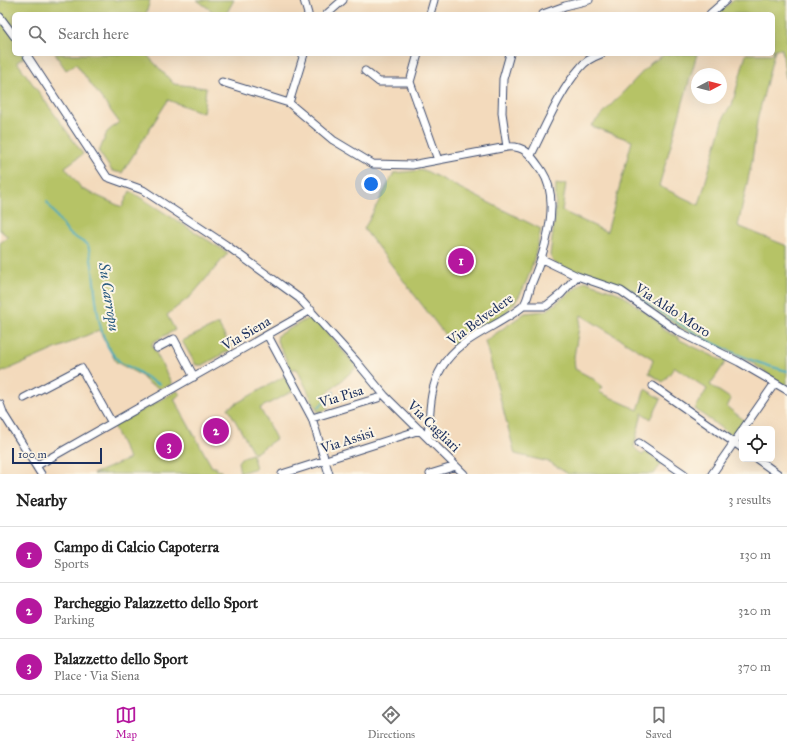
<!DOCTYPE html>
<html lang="en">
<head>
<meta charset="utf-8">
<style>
  body { margin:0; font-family:"IM FELL Great Primer",serif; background:#f6f6f6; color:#222 }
  .controls { position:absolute; right:12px; bottom:12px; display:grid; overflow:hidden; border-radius:6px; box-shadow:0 4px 16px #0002 }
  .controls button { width:36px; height:36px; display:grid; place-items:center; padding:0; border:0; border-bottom:1px solid #e0e0e0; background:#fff; color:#222; font:20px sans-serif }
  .compass { position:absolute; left:691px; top:68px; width:36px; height:36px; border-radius:50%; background:#fff; box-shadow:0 4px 16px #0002; rotate:83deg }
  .scale { position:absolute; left:12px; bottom:10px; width:90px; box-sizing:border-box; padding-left:4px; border:2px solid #1b2f5e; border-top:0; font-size:11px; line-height:14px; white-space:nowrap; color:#1b2f5e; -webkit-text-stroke:3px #fcf5e5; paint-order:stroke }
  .you { position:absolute; left:371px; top:184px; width:14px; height:14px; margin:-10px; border:3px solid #fff; border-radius:50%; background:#1a73e8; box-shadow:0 0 0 6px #1a73e833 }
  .badge { display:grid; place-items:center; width:26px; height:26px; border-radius:50%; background:#b5179e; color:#fff; font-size:13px; font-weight:700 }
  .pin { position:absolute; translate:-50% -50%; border:2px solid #fff; box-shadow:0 1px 4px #0006 }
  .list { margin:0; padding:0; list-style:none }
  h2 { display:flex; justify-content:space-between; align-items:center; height:52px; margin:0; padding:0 16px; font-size:17px }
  h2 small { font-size:13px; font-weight:400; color:#767676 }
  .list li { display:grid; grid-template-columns:26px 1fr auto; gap:12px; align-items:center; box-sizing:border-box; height:56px; padding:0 16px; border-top:1px solid #e0e0e0 }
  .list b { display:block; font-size:15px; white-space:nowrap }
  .list p { margin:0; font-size:13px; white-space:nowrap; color:#767676 }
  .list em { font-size:13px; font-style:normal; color:#767676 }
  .icon { flex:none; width:22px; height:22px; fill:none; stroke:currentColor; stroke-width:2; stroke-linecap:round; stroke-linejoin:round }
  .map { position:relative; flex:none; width:787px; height:474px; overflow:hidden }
  .search { position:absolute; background:#fff; box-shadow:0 4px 16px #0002; left:12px; right:12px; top:12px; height:44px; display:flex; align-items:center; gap:10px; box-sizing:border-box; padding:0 14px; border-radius:6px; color:#767676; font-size:15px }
  .sheet { height:220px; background:#fff }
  nav { display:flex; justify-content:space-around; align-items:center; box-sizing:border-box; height:56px; border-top:1px solid #e0e0e0; background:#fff; font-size:11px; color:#767676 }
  nav a { display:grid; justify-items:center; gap:2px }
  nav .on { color:#b5179e }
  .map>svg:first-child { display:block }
</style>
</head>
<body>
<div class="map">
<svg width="787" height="474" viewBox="0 0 787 474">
  <rect width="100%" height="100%" fill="#fcf5e5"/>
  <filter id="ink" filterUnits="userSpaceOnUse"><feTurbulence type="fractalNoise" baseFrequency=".025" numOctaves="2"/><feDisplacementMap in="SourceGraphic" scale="8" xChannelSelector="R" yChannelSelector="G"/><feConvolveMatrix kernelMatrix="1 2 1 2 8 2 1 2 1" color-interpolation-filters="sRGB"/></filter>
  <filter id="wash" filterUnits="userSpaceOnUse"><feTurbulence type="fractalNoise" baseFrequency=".012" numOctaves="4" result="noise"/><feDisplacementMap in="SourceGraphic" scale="16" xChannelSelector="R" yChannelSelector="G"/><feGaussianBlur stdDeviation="0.9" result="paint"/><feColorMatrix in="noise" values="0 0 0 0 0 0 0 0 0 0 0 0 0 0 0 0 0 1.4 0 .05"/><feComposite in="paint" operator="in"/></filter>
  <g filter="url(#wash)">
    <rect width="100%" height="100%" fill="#f3dabc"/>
    <path fill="#b6c366" stroke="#687962" d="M 0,0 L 150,0 L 146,14 L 14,14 L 14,54 L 29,54 L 17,62 L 83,154 L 65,167 L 82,189 L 122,207 L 130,191 L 228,253 L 192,295 L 167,315 L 175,330 L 153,342 L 152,345 L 172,384 L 161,389 L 148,383 L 140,375 L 116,362 L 99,330 L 0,373 L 0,243 L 8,237 L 0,230 Z
      M 197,0 L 234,0 L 226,14 L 216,14 Z
      M 734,0 L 787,0 L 787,88 L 782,49 L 775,49 L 757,121 L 752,161 L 738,226 L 787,246 L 787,387 L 748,360 L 680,328 L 622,288 L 558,265 L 553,262 L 550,255 L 555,216 L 556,184 L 561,185 L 566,183 L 562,211 L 607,232 L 632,141 L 591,126 L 651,63 L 665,54 L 697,54 L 659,186 L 699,205 L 725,114 L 732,105 L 746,54 L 773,54 L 773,14 L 717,14 Z
      M 55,54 L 146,54 L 174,84 L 206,88 L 203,113 L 168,100 L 122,173 L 112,171 L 99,152 L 107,132 L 119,122 L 76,64 L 66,70 Z
      M 424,170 L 541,229 C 534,259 528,294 503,315 C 495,322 484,327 474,332 C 467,337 461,343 455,348 L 364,229 L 394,173 Z
      M 585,281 L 621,294 L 661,324 L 662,329 L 678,337 L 678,339 L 721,360 L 727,360 L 710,385 L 731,399 L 727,407 L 744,420 L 732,436 L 695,409 L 707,389 L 675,367 L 663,382 L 649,373 L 653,359 L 581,315 L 574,357 L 575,369 L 592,378 L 603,387 L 599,392 L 638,410 L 645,389 L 661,399 L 651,419 L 642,413 L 634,447 L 642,455 L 646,452 L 662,463 L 654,474 L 568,474 L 549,462 L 515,454 L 485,341 L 525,313 L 546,311 Z
      M 309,318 L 318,322 L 357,367 L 324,396 L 328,409 L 318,412 L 297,369 L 291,369 L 277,341 L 278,335 Z
      M 218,324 L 232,349 L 203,365 L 196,365 L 182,341 Z
      M 285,376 L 293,391 L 260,408 L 276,439 L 254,454 L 228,408 Z
      M 177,391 L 181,394 L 174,399 L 212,467 L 216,467 L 216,470 L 221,471 L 222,474 L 93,474 L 129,459 L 113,426 Z
      M 252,454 L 256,468 L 240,473 L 238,462 L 241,458 Z"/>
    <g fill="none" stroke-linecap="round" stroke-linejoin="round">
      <path stroke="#3fa9bf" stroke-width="2" d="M 47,202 L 68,233 L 88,245 C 98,279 91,334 118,360 C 122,365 131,367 137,371 C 147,377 147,380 160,384
        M 625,287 C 674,322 727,357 787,371
        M 319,407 L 334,392"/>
    </g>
  </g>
  <g filter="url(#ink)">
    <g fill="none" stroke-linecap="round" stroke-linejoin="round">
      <defs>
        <path id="minor" d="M 304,0 L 308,14
          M 327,14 L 343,0
          M 430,14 L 434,0
          M 543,14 L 565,6 L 589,0
          M 710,14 L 726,0
          M 0,17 L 14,36
          M 26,54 L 107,177 L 143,190 L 226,245 L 299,298 L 356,361 L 385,396 L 464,474
          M 418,54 L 410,82 L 438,160
          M 365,71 L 379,82 L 410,82
          M 222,82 L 289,103 L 333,140 L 373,164 L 412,165 L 507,147 C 526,145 532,157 542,171 C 562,201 544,254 531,285 C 529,291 527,303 522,307 C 496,328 460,337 442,367 C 429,388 430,414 428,438
          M 289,103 L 304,54
          M 507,147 L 502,113 L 503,79 L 510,54
          M 531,155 C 544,129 561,89 580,68 C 585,61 593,57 601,54
          M 542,259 L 577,276 L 621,291 L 679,332 L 739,362 L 787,390
          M 523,306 L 546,306 L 561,294 L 577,276
          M 268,336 L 312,418 L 329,474
          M 157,348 L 174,339 L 194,377
          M 653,386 L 742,448
          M 24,398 L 81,368 L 112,423
          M 0,404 L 4,415 L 0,414
          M 4,415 L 41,474
          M 312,418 L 378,398
          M 743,429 L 775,383
          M 639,443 L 684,474
          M 757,459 L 778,474
          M 36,466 L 311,310
          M 282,474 L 420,430
          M 430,474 L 456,466
          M 712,474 L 742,431"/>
      </defs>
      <use href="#minor" stroke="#3b496c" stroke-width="9"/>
      <use href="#minor" stroke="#fff" stroke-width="7"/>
    </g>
  </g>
  <g text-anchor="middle" stroke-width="4" stroke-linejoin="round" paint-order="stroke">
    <g font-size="14" fill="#1b2f5e" stroke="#fcf5e5">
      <text transform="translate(673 310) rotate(33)" y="5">Via Aldo Moro</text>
      <text transform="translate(480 319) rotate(-36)" y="5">Via Belvedere</text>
      <text transform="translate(246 333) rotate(-30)" y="5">Via Siena</text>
      <text transform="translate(341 396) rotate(-17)" y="5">Via Pisa</text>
      <text transform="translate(434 426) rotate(44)" y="5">Via Cagliari</text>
      <text transform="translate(347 440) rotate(-18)" y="5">Via Assisi</text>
    </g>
    <g font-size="15" font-style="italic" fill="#285a80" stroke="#fcf5e5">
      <text transform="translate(109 297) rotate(81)" y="5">Su Carropu</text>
    </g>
  </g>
</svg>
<div class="controls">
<button><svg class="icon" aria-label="locate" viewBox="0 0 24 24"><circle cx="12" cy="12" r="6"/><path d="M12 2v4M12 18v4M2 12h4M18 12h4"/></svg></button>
</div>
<svg class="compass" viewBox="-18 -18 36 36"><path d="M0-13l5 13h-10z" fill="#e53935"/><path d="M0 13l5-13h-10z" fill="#767676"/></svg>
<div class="scale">100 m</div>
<div class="you"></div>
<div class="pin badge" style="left:461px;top:261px">1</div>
<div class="pin badge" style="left:216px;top:431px">2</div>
<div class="pin badge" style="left:169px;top:446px">3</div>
<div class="search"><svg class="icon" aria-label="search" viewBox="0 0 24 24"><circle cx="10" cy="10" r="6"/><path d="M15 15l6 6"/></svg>Search here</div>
</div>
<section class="sheet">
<h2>Nearby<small>3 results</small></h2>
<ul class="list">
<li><span class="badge">1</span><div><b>Campo di Calcio Capoterra</b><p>Sports</p></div><em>130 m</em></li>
<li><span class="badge">2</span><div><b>Parcheggio Palazzetto dello Sport</b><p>Parking</p></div><em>320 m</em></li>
<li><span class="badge">3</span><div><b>Palazzetto dello Sport</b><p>Place · Via Siena</p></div><em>370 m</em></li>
</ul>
</section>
<nav>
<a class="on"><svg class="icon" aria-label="map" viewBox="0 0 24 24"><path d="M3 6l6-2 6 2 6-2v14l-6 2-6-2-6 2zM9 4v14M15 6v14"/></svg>Map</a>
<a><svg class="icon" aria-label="directions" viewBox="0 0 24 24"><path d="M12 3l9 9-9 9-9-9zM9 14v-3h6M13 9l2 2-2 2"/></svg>Directions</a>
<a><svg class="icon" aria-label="saved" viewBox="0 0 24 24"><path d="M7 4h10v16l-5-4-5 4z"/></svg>Saved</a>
</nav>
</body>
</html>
